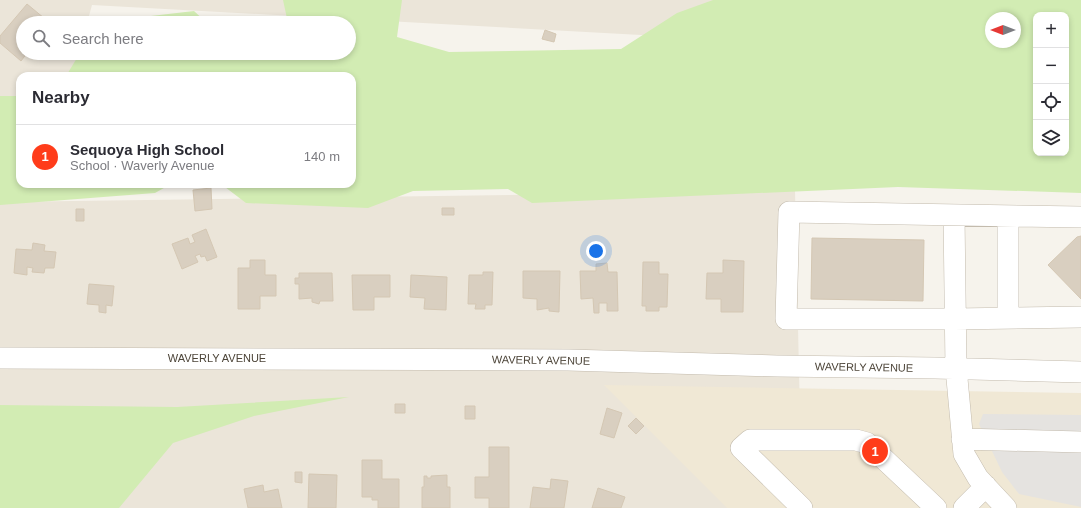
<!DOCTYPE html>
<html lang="en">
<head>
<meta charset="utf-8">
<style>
  body { margin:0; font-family:Arial,sans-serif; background:#f7f7f7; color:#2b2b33 }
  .controls { position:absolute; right:12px; top:12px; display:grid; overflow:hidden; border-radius:8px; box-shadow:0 2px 6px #0003 }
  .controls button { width:36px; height:36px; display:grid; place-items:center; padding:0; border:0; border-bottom:1px solid #e1e1e2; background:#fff; color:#2b2b33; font:20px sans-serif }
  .compass { position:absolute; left:985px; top:12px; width:36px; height:36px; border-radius:50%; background:#fff; box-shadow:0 2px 6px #0003; rotate:270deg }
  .you { position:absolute; left:596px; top:251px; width:14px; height:14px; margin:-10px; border:3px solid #fff; border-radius:50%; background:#1a73e8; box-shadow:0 0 0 6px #1a73e833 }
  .badge { display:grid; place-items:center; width:26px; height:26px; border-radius:50%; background:#ff3c1a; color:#fff; font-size:13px; font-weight:700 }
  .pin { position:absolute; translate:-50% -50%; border:2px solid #fff; box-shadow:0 1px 4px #0006 }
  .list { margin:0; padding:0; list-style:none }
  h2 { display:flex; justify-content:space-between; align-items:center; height:52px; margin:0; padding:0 16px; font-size:17px }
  h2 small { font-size:13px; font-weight:400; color:#7c7c81 }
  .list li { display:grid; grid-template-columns:26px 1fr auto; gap:12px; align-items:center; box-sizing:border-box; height:64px; padding:0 16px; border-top:1px solid #e1e1e2 }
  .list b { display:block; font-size:15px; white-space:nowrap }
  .list p { margin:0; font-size:13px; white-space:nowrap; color:#7c7c81 }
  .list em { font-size:13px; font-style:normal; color:#7c7c81 }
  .icon { flex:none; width:22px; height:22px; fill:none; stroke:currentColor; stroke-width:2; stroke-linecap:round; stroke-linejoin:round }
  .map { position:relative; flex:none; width:1081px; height:508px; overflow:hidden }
  .search { position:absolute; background:#fff; box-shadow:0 2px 6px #0003; left:16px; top:16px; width:340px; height:44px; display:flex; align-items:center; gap:10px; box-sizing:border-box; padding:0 14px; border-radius:22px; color:#7c7c81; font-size:15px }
  .panel { position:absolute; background:#fff; box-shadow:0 2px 6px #0003; left:16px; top:72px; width:340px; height:116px; border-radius:12px }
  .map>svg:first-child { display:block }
</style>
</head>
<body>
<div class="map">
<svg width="1081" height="508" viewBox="0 0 1081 508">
  <rect width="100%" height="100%" fill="#f6f3ec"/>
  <path fill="#ebe5d9" d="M 0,0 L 798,0 L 751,41 L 92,5 L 87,23 L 23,23 L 23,53 L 80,53 L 74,76 L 20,76 L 20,112 L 0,113 Z
    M 795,191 L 802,508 L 0,508 L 0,202 Z"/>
  <path fill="#f0e8d5" d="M 604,385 L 1081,393 L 1081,508 L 727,508 Z"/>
  <path fill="#d2ecb3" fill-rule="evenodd" d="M 283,0 L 402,0 L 397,37 L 449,52 L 621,49 L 677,13 L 713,0 L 1081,0 L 1081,193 L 898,187 L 532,203 L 508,189 L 413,191 L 368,208 L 246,203 L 221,184 L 352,184 L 352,76 L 66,76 L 80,53 L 349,53 L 349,23 L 288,23 ZM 1036,15 L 1066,15 L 1066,153 L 1036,153 ZM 991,18 L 1015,18 L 1015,42 L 991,42 Z
    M 194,11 L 207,23 L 99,23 L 99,22 Z
    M 0,96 L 20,96 L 20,184 L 171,184 L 155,193 L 0,205 Z
    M 349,397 L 254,416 L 173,443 L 119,508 L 0,508 L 0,405 L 177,407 Z"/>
  <path fill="#e5e3e0" d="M 983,414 L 1081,415 L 1081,507 L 1019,494 L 1002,472 L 979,424 Z"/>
  <path fill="#d9cfc0" stroke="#d4c7b3" d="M 27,4 L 50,23 L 23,23 L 23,53 L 27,53 L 21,61 L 0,43 L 0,36 Z
    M 545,30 L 556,34 L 554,42 L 542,39 Z
    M 211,188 L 212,209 L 195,211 L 193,190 Z
    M 442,208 L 454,208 L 454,215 L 442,215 Z
    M 76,209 L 84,209 L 84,221 L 76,221 Z
    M 206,229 L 217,257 L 207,261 L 205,256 L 201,257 L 200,254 L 195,256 L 198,262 L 182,269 L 172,244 L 188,238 L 190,244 L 195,242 L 192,235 Z
    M 1081,236 L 1081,299 L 1048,265 L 1077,237 Z
    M 812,238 L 924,240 L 923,301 L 811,299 Z
    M 33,243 L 45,245 L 44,251 L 56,252 L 54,268 L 45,268 L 44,273 L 32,272 L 33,268 L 27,267 L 27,275 L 14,273 L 16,249 L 32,250 Z
    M 250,260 L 265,260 L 265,275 L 276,275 L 276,296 L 260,296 L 260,309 L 238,309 L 238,268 L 250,268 Z
    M 723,260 L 744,261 L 743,312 L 721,312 L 721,299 L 706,299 L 707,273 L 723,273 Z
    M 643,262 L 659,262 L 659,274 L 668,274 L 667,307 L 659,307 L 659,311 L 646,311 L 646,306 L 642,306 Z
    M 607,263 L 608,272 L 617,272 L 618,311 L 607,311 L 607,303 L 599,303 L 599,313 L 594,313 L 593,298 L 581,299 L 580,271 L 596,271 L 596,264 Z
    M 523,271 L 560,271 L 559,312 L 549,311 L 549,308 L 537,310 L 537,299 L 523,298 Z
    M 483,272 L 493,272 L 492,305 L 485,305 L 485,309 L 475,309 L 476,304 L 468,304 L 469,275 L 483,275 Z
    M 299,273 L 332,273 L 333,301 L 320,301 L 319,304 L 312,302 L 312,298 L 299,299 L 299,284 L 295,284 L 295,278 L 299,278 Z
    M 352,275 L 390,275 L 390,297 L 374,297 L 374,310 L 353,310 Z
    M 411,275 L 447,277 L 446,310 L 424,309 L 425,298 L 410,297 Z
    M 89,284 L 114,286 L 112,306 L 106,305 L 106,313 L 99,312 L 99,305 L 87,304 Z
    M 395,404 L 405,404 L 405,413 L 395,413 Z
    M 465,406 L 475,406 L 475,419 L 465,419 Z
    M 607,408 L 622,413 L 614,438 L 600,434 Z
    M 636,418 L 644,426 L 636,434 L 628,426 Z
    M 489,447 L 509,447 L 509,508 L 489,508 L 489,498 L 475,498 L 475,477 L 489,477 Z
    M 362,460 L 382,460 L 382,479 L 399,479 L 399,508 L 378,508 L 378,500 L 372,500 L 372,497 L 362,497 Z
    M 295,472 L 302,472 L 302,483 L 295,482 Z
    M 309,474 L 337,475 L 336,508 L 308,508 Z
    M 447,475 L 447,487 L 450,487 L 450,508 L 422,508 L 422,487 L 424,487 L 424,476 L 427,476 L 427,478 L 431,478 L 431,476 Z
    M 551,479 L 568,481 L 564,508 L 530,508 L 533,487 L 550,489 Z
    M 263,485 L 264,492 L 278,489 L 282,508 L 248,508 L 244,489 Z
    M 598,488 L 625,497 L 621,508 L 592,508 Z"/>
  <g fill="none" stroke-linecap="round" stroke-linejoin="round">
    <defs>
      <path id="minor" d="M 954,215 L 956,368 L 964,454 L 978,478 L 1006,508
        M 1081,217 L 789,212 L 786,319 L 955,319 L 1081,317
        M 1008,318 L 1008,216
        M 0,358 L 568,360 L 777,366 L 935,368 L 1081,372
        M 962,439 L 1081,442
        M 802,508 L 741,448 L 750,440 L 856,440 L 867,443 L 936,508
        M 964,508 L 986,486"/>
    </defs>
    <use href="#minor" stroke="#c3bbad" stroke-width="22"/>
    <use href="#minor" stroke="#fff" stroke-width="21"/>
  </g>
  <g text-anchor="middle" stroke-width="4" stroke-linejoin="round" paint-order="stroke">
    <g font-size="11" fill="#4c4438" stroke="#fff">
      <text x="217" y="362">WAVERLY AVENUE</text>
      <text transform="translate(541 360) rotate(1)" y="4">WAVERLY AVENUE</text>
      <text transform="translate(864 367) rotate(1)" y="4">WAVERLY AVENUE</text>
    </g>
  </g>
</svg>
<div class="controls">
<button>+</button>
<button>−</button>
<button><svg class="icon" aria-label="locate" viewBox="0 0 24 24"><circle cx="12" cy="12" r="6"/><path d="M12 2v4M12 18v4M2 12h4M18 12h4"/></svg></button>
<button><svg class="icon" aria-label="layers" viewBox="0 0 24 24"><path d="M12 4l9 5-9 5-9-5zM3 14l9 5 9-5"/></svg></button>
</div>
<svg class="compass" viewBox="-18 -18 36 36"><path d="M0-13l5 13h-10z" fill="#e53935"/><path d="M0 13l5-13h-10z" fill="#7c7c81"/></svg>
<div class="you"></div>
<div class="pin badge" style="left:875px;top:451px">1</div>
<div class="search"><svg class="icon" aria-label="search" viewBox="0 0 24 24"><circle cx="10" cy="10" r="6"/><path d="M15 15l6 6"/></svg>Search here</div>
<section class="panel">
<h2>Nearby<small></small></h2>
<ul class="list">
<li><span class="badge">1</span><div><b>Sequoya High School</b><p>School · Waverly Avenue</p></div><em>140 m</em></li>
</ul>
</section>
</div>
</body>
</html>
